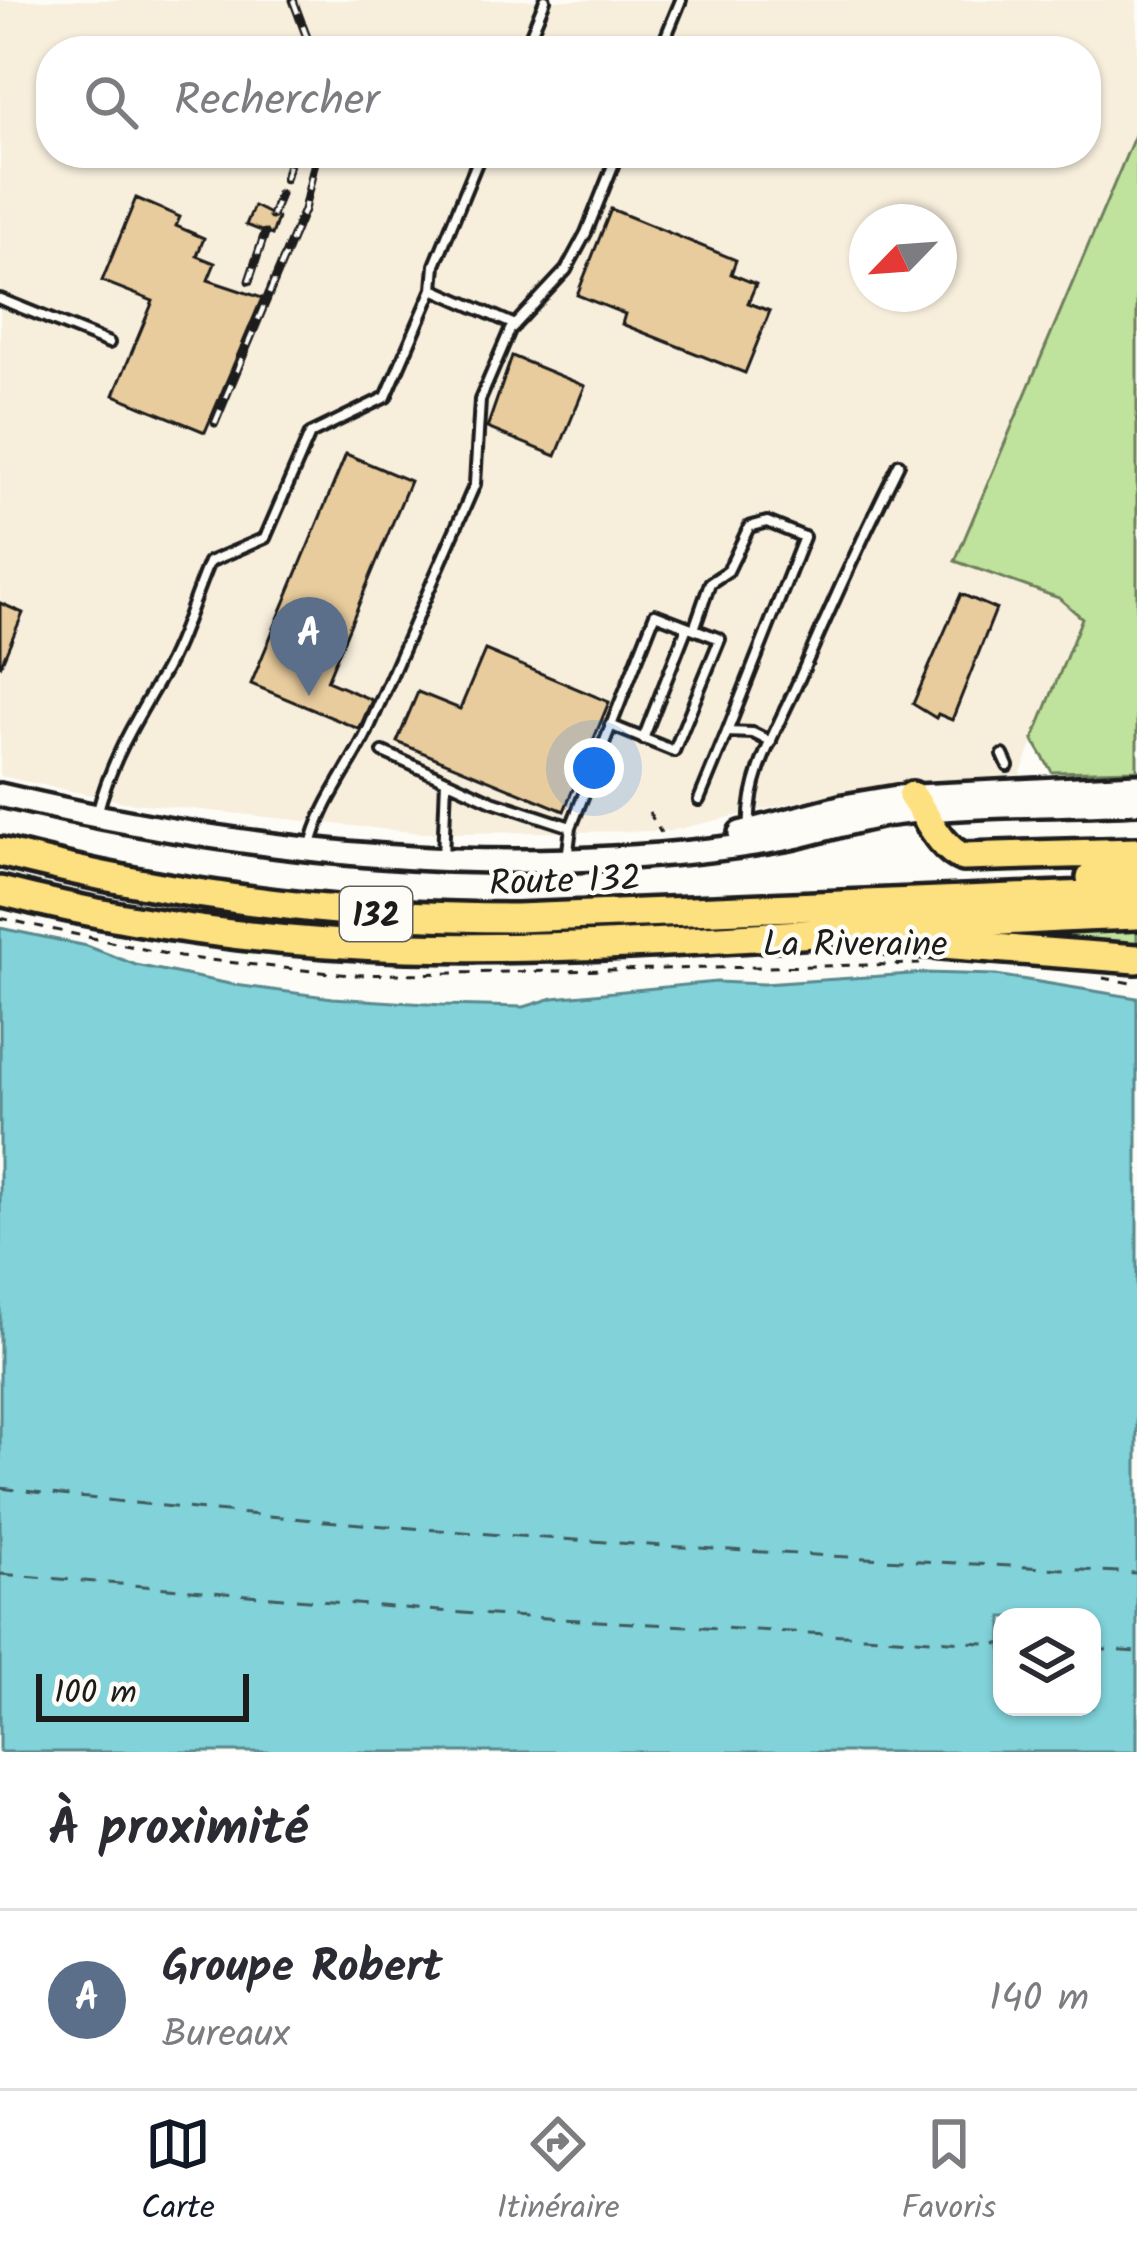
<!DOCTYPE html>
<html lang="fr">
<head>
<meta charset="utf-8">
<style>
  body { margin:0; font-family:Kalam,sans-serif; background:#f7f7f7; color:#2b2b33 }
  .controls { position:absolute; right:36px; bottom:36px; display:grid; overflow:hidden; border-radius:24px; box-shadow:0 3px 9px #0004 }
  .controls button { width:108px; height:108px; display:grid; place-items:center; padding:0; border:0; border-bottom:3px solid #e1e1e2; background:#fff; color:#2b2b33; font:60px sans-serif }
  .compass { position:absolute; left:849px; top:204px; width:108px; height:108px; border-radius:50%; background:#fff; box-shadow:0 3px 9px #0004; rotate:245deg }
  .scale { position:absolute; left:36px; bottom:30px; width:213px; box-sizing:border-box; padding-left:12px; border:6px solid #1c1c1c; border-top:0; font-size:33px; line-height:42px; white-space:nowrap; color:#1c1c1c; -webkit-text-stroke:9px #fdfcf7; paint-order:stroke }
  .you { position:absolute; left:594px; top:768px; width:42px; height:42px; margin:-30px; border:9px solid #fff; border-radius:50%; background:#1a73e8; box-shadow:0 0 0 18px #1a73e833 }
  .badge { display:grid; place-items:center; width:78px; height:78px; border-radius:50%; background:#111827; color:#fff; font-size:39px; font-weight:700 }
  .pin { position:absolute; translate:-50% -99px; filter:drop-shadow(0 3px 6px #0008) }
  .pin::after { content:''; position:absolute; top:63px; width:42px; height:36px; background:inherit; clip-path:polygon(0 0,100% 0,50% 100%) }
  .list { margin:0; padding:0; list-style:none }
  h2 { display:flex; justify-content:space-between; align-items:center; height:156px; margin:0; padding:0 48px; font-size:51px }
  h2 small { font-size:39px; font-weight:400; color:#7c7c81 }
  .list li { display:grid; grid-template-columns:78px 1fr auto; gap:36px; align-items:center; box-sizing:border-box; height:180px; padding:0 48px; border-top:3px solid #e1e1e2 }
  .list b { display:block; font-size:45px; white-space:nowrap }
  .list p { margin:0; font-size:39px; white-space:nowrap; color:#7c7c81 }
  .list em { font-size:39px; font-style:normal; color:#7c7c81 }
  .icon { flex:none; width:66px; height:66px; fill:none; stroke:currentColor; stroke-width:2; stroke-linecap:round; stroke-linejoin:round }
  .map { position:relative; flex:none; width:1137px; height:1752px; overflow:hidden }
  .search { position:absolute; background:#fff; box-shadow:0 3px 9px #0004; left:36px; right:36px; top:36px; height:132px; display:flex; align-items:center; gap:30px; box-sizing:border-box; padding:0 42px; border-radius:48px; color:#7c7c81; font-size:45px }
  .sheet { height:336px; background:#fff }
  nav { display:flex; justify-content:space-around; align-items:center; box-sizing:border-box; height:168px; border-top:3px solid #e1e1e2; background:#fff; font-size:33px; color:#7c7c81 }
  nav a { display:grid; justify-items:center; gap:6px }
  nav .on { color:#111827 }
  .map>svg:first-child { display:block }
</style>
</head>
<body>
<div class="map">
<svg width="1137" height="1752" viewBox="0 0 1137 1752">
  <rect width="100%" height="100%" fill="#fdfcf7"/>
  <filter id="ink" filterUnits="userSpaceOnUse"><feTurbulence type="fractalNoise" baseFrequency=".00833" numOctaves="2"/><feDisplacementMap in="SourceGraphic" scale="24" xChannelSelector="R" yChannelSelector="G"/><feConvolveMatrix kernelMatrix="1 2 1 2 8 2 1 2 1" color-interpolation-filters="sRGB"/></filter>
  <g filter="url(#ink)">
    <path fill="#f7eedc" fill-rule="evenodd" d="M 0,0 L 1137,0 L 1137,130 L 956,560 L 1059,598 L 1082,618 L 1020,775 L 883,786 L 822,796 L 670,831 L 421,833 L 125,802 L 0,776 ZM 51,51 L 1086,51 L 1086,153 L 51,153 ZM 867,222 L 939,222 L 939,294 L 867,294 Z"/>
    <path fill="#bfe29c" stroke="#6e7f5c" stroke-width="3" d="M 1137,130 L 1137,770 L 1052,772 L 1033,740 L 1082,618 L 1059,598 L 955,561 Z
      M 1137,929 L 1137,946 L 998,935 Z"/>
    <path fill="#81d2d9" stroke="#59898d" stroke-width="3" fill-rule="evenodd" d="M 0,928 L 87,946 L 136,965 L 235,985 L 333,998 L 442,1005 L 524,1007 L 553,998 L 716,982 L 763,984 L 926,973 L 996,975 L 1137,998 L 1137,1752 L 0,1752 ZM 1002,1617 L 1092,1617 L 1092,1707 L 1002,1707 Z"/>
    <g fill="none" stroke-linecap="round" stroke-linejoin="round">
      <path stroke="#3f5c5e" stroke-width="3" stroke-dasharray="15 12" stroke-linecap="butt" d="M 0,1488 C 378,1533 757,1552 1137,1573
        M 0,1574 L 475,1614 L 1002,1644
        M 1092,1649 L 1137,1652"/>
    </g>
    <path fill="#e9cc9d" stroke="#1c1c1c" stroke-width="3" d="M 136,198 L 180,217 L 176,226 L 204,238 L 197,256 L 215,263 L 208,280 L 262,298 L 205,432 L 114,395 L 153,301 L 102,281 Z
      M 254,206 L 278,218 L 272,235 L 246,225 Z
      M 611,209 L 736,260 L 731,274 L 756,284 L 748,303 L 770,311 L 745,373 L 622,324 L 625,314 L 577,295 Z
      M 512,356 L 585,386 L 556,456 L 487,428 Z
      M 346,454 L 410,481 L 327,681 L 372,700 L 359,729 L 251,684 Z
      M 961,594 L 996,609 L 952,720 L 938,714 L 936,718 L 913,704 Z
      M 0,603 L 23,613 L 0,667 Z
      M 485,650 L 609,702 L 564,811 L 397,742 L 418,692 L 460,709 Z"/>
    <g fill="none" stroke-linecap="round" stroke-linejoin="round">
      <defs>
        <path id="lane" d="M 524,51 L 545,0
          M 660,51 L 681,0
          M 433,289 L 435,265 L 481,153
          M 0,299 L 109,343
          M 694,629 L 710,583 L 728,571 L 749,527 L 767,522 L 804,537 L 727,732
          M 643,739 L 687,627
          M 383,752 L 446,780 L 443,858
          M 1003,755 L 1008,766
          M 446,780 L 492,801 L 571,827 L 567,859
          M 699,800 L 727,732 L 753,733 L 771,742
          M 97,814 C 110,763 135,721 161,677 C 181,643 193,599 209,562 L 265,538 L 310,434 L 386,397 L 433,289 L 515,325
          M 571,827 L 655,614 L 720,639 L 674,751 L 610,725
          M 750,830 C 746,779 778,727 798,682 C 830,608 863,536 899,464
          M 310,849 C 320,804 348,772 367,732 L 475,484 L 480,400 L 510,330 L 566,270 L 586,233 L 618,153"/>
        <path id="secondary" d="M 0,795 C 200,842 408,871 613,858 C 670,855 729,849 785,839 C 821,832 856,819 892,814 C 972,804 1056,806 1137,802
          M 740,833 L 844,806 L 897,797 L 1137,785"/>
        <path id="highway" d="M 912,796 C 927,816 941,849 963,857 L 1137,852
          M 0,852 C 170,896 341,918 517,918 L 1137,893
          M 1091,878 L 1137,874
          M 0,891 C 133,925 270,943 407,947 C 650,953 894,922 1137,915
          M 890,940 L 1137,959"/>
      </defs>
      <use href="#lane" stroke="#1c1c1c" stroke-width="16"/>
      <use href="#secondary" stroke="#1c1c1c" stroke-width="30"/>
      <use href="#highway" stroke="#1c1c1c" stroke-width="36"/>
      <path stroke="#1c1c1c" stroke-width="3" stroke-dasharray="9 9" stroke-linecap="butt" d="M 649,812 L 661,833
        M 0,918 L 180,957 L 350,975 L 920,964
        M 1103,978 L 1137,984"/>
      <use href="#lane" stroke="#fdfcf7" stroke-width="8"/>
      <use href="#secondary" stroke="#fdfcf7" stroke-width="21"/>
      <use href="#highway" stroke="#fde080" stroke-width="27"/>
      <defs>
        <path id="rail" d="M 293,0 L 312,51
          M 285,179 L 292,153
          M 272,216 L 280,194
          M 249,281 L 265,233
          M 215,423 L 304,210 L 317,153"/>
      </defs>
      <use href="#rail" stroke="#1c1c1c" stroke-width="9"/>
      <use href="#rail" stroke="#fdfcf7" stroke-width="4.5" stroke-dasharray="14" stroke-linecap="butt"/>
    </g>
  </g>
  <g text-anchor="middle" stroke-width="9" stroke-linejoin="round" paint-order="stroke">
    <rect fill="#fdfcf7" stroke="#605f5e" stroke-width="3" x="340" y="887" width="72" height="54" rx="9"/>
    <g font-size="33" font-weight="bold" fill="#1c1c1c">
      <text x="376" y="926">132</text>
    </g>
    <g font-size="36" fill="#1c1c1c" stroke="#fdfcf7">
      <text transform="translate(565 879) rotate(-2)" y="13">Route 132</text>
      <text x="855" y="956">La Riveraine</text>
    </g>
  </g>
</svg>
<div class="controls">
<button><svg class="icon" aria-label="layers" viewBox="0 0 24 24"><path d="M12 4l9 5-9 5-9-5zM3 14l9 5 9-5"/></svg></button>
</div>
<svg class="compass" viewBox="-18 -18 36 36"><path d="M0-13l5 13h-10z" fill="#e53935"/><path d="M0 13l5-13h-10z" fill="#7c7c81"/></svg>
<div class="scale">100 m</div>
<div class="you"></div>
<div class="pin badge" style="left:309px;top:696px;background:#5c6f8a">A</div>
<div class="search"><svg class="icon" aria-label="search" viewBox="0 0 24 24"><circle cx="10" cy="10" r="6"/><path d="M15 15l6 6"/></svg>Rechercher</div>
</div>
<section class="sheet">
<h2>À proximité<small></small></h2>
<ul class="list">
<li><span class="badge" style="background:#5c6f8a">A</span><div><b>Groupe Robert</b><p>Bureaux</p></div><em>140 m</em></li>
</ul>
</section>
<nav>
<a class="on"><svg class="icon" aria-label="map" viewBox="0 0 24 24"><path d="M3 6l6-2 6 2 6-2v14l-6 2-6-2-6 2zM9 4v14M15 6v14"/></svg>Carte</a>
<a><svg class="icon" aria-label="directions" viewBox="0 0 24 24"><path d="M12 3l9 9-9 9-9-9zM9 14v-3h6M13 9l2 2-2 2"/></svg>Itinéraire</a>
<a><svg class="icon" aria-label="saved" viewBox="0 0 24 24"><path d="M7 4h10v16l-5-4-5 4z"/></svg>Favoris</a>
</nav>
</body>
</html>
